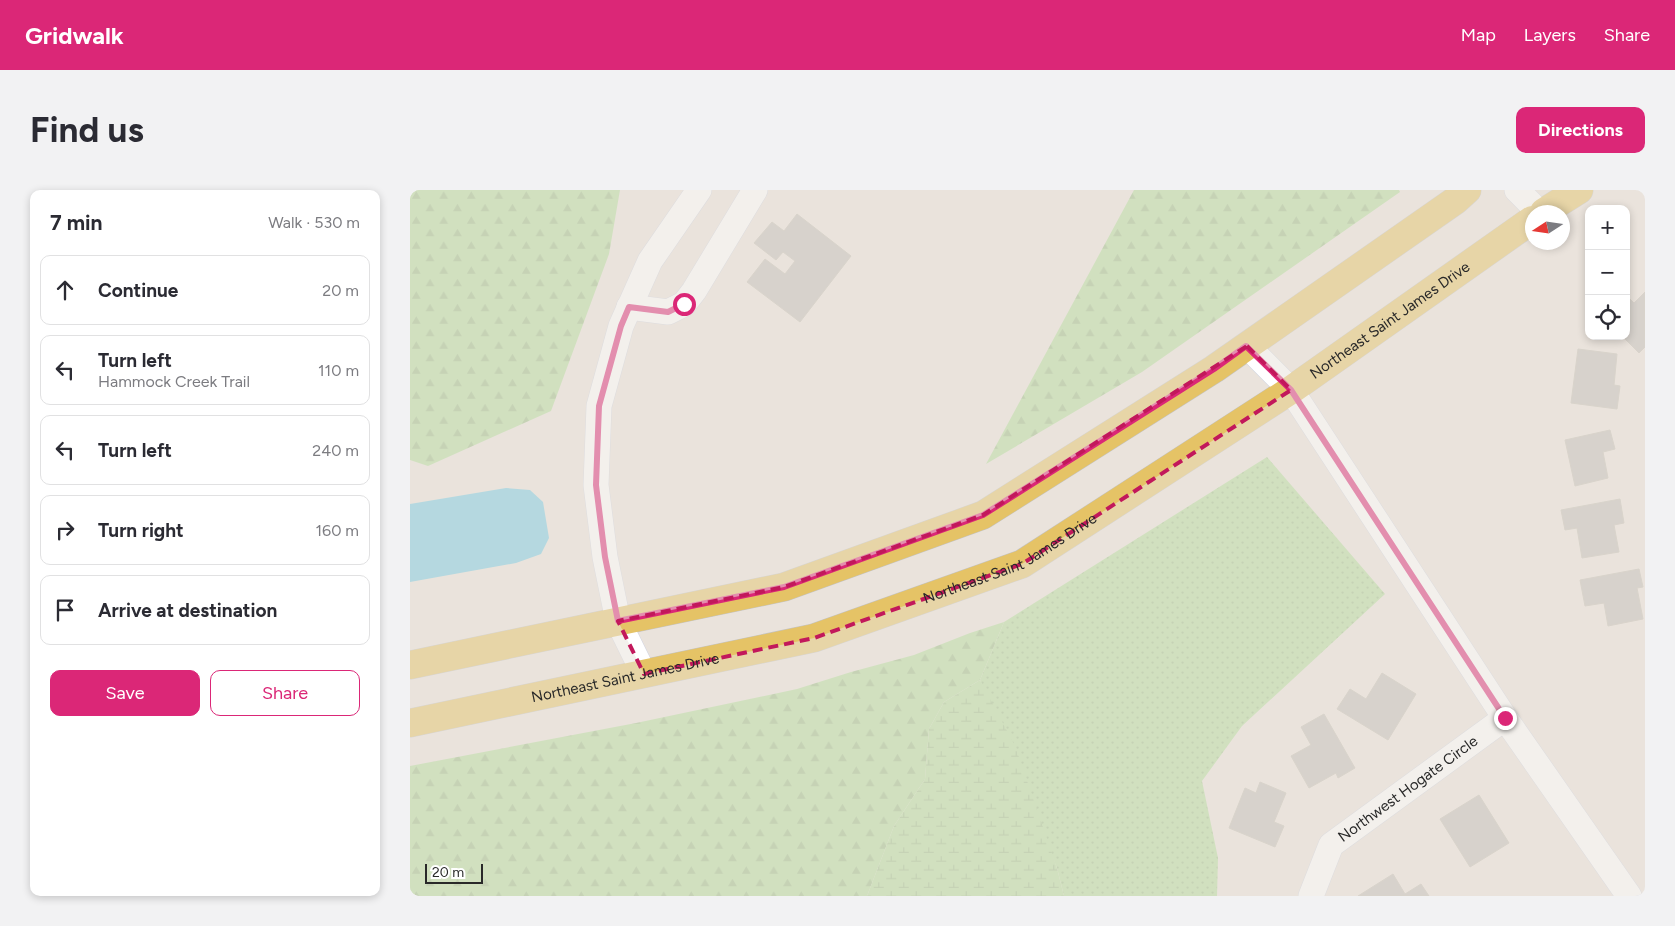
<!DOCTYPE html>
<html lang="en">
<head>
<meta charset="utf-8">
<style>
  body { margin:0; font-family:Figtree,sans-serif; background:#f2f2f3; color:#2b2b33 }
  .controls { position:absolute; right:15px; top:15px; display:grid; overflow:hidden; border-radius:10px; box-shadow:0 2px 8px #0003 }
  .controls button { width:45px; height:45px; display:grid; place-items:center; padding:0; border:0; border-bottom:1px solid #e1e1e2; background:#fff; color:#2b2b33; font:25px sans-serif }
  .compass { position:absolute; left:1115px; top:15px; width:45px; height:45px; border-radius:50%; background:#fff; box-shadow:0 2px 8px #0003; rotate:258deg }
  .scale { position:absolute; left:15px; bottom:12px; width:58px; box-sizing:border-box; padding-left:5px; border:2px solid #292929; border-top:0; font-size:14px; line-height:18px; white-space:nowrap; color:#292929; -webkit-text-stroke:4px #fff; paint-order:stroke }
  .stop { position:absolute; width:15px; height:15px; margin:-11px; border:4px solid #db2777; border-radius:50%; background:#fff }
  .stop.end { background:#db2777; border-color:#fff; box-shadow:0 1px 5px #0008 }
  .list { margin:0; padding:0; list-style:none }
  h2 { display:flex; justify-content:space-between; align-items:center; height:65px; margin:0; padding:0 20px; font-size:21px }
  h2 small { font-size:16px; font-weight:400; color:#7c7c81 }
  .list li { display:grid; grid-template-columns:32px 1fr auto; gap:15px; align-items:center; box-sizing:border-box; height:70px; margin:0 10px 10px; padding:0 10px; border:1px solid #e1e1e2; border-radius:10px }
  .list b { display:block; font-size:19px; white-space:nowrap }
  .list p { margin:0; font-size:16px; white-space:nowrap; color:#7c7c81 }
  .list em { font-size:16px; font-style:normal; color:#7c7c81 }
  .actions { display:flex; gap:10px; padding:15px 20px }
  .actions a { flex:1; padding:11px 0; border:1px solid #db2777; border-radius:10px; text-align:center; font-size:18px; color:#db2777 }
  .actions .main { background:#db2777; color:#fff }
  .icon { flex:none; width:28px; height:28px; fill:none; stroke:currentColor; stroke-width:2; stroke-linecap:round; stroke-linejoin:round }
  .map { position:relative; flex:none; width:1235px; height:706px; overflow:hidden; border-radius:10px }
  header { display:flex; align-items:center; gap:30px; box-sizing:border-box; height:70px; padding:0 25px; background:#db2777; color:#fff }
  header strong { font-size:24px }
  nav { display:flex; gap:28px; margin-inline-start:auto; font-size:18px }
  .intro { display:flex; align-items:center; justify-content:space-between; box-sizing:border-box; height:120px; padding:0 30px }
  h1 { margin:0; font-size:35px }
  .button { padding:12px 22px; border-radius:10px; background:#db2777; color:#fff; font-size:18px; font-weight:700 }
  main { display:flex; gap:30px; padding:0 30px }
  aside { flex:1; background:#fff; border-radius:10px; box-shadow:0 2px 8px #0003 }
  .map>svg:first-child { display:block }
</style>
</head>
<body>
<header>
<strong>Gridwalk</strong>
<nav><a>Map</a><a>Layers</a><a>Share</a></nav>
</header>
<div class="intro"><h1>Find us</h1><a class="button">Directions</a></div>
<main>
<aside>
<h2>7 min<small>Walk · 530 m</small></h2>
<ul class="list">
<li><svg class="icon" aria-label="ahead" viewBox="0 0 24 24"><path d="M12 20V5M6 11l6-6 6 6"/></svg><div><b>Continue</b></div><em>20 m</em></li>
<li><svg class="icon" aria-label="left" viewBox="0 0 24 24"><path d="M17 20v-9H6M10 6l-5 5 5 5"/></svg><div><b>Turn left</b><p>Hammock Creek Trail</p></div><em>110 m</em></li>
<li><svg class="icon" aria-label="left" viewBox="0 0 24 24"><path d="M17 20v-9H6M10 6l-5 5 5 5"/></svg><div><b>Turn left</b></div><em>240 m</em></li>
<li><svg class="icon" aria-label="right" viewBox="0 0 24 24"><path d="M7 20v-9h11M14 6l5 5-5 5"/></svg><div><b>Turn right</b></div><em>160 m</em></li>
<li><svg class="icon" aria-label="arrive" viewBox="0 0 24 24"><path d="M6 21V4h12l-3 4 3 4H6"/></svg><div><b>Arrive at destination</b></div></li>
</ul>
<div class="actions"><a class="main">Save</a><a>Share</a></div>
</aside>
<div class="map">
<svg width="1235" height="706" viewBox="0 0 1235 706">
  <defs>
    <pattern id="grass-dots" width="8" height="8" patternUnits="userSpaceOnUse" patternTransform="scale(1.25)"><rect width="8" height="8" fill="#b4dc9c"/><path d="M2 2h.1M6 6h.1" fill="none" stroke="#9bbd86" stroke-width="1.8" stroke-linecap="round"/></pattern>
    <pattern id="forest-firs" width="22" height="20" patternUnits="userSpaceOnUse" patternTransform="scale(1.25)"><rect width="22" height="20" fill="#b4dc9c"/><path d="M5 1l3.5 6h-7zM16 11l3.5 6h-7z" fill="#9bbd86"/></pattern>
    <pattern id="wetland-marsh" width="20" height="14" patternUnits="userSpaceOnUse" patternTransform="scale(1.25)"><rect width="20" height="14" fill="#b4dc9c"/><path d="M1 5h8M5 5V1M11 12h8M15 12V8" fill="none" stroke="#9bbd86"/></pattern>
  </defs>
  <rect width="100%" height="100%" fill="#eae3dc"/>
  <path fill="url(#grass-dots)" d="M 857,267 L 975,404 L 832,536 L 792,591 L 808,668 L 807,706 L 654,706 L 647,678 L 570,490 L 594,432 Z"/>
  <path fill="url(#forest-firs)" d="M 0,0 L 210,0 L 199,64 L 141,221 L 18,276 L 0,270 Z
    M 724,0 L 989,0 L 990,2 L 732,182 L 576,274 Z
    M 594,432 L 570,490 L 534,512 L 519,539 L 515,589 L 484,636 L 457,706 L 0,706 L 0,576 L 226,533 L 387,499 L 441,482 L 504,465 L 560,443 Z"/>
  <path fill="url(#wetland-marsh)" d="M 570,490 L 605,556 L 647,678 L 654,706 L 457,706 L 484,636 L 515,589 L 519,539 L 534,512 Z"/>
  <path fill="#76cae4" d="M 96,298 L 120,300 L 133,312 L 139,348 L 131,364 L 106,373 L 0,392 L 0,314 Z"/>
  <path fill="#c2bdb8" stroke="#c5bfb6" d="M 387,24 L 441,66 L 390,132 L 337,92 L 355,69 L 375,84 L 385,71 L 373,62 L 366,70 L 344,53 L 362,32 L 374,41 Z
    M 1235,102 L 1235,157 L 1229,163 L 1212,146 L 1216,146 L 1216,107 L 1217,106 L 1224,113 Z
    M 1168,159 L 1207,164 L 1204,195 L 1210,196 L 1207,219 L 1161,213 Z
    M 1200,240 L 1205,259 L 1193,262 L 1198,288 L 1165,296 L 1155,250 Z
    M 1210,309 L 1214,333 L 1204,335 L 1209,362 L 1172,368 L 1167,338 L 1155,340 L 1151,320 Z
    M 1229,379 L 1233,397 L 1227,398 L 1233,429 L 1198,436 L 1194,413 L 1175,416 L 1170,390 Z
    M 972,483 L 1006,504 L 978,550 L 927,519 L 940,499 L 956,509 Z
    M 914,524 L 945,578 L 928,588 L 926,583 L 899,598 L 881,566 L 901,555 L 891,537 Z
    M 850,592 L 876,603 L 864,632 L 874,636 L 865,657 L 819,638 L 835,598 L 846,603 Z
    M 1069,605 L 1099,653 L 1060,677 L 1030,629 Z
    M 983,684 L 995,704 L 1011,694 L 1019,706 L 948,706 Z"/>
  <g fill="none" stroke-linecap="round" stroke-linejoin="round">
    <defs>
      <g id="minor">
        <path d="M 1107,0 L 1129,22"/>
        <path d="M 219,117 L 258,122 L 274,114 L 284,101 L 345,0"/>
        <path d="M 837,156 L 881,200 L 1095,528 L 1219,706"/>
        <path d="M 234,484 L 208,431 L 195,367 L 186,295 L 189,216 L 211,136 L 240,71 L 289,0"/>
        <path id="s1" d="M 901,706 L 921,655 L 1095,528"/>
      </g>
      <g id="major">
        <path d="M 1134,22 L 1169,0"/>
        <path d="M 0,475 L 374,397 L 573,325 L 804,179 L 1046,10 L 1057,0"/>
        <path id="s2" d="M 0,533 L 404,448 L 612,374 L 881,200 L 1122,30"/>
      </g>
    </defs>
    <use href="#minor" stroke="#d1d4e1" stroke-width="26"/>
    <use href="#major" stroke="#c3c3c3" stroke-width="29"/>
    <use href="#minor" stroke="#fff" stroke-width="25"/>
    <use href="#major" stroke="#e5c366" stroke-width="28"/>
  </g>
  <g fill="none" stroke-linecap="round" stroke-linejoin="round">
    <path stroke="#db2777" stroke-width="6" d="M 274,114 L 258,122 L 219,117 L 211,136 L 189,216 L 186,295 L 195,367 L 208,431 L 374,397 L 573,325 L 804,179 L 836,156 L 881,200 L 1095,528"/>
  </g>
  <path d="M0 0H1235V706H0ZM 837,156 L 881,200 L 612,374 L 404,448 L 234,484 L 208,431 L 374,397 L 573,325 Z" fill="#eae3dc" fill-opacity=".55" fill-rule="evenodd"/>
  <path fill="none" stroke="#c2185b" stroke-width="4" stroke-dasharray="10 6" stroke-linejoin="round" d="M 837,156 L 881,200 L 612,374 L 404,448 L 234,484 L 208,431 L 374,397 L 573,325 Z"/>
  <g text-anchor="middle" stroke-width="5" stroke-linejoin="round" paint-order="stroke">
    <g font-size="15" fill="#292929" stroke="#fff">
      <text dy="5" stroke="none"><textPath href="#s2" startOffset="1075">Northeast Saint James Drive</textPath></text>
      <text dy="5" stroke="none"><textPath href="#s2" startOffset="625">Northeast Saint James Drive</textPath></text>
      <text dy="5" stroke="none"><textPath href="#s2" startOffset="220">Northeast Saint James Drive</textPath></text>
      <text dy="5" stroke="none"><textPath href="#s1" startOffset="150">Northwest Hogate Circle</textPath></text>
    </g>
  </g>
</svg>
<div class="controls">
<button>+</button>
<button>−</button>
<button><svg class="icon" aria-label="locate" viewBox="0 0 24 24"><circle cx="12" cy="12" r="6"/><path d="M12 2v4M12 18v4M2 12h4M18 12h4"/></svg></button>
</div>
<svg class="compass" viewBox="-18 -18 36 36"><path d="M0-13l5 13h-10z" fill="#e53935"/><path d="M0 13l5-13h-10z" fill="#7c7c81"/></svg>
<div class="scale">20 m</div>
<div class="stop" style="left:274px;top:114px"></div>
<div class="stop end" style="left:1095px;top:528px"></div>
</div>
</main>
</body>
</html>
